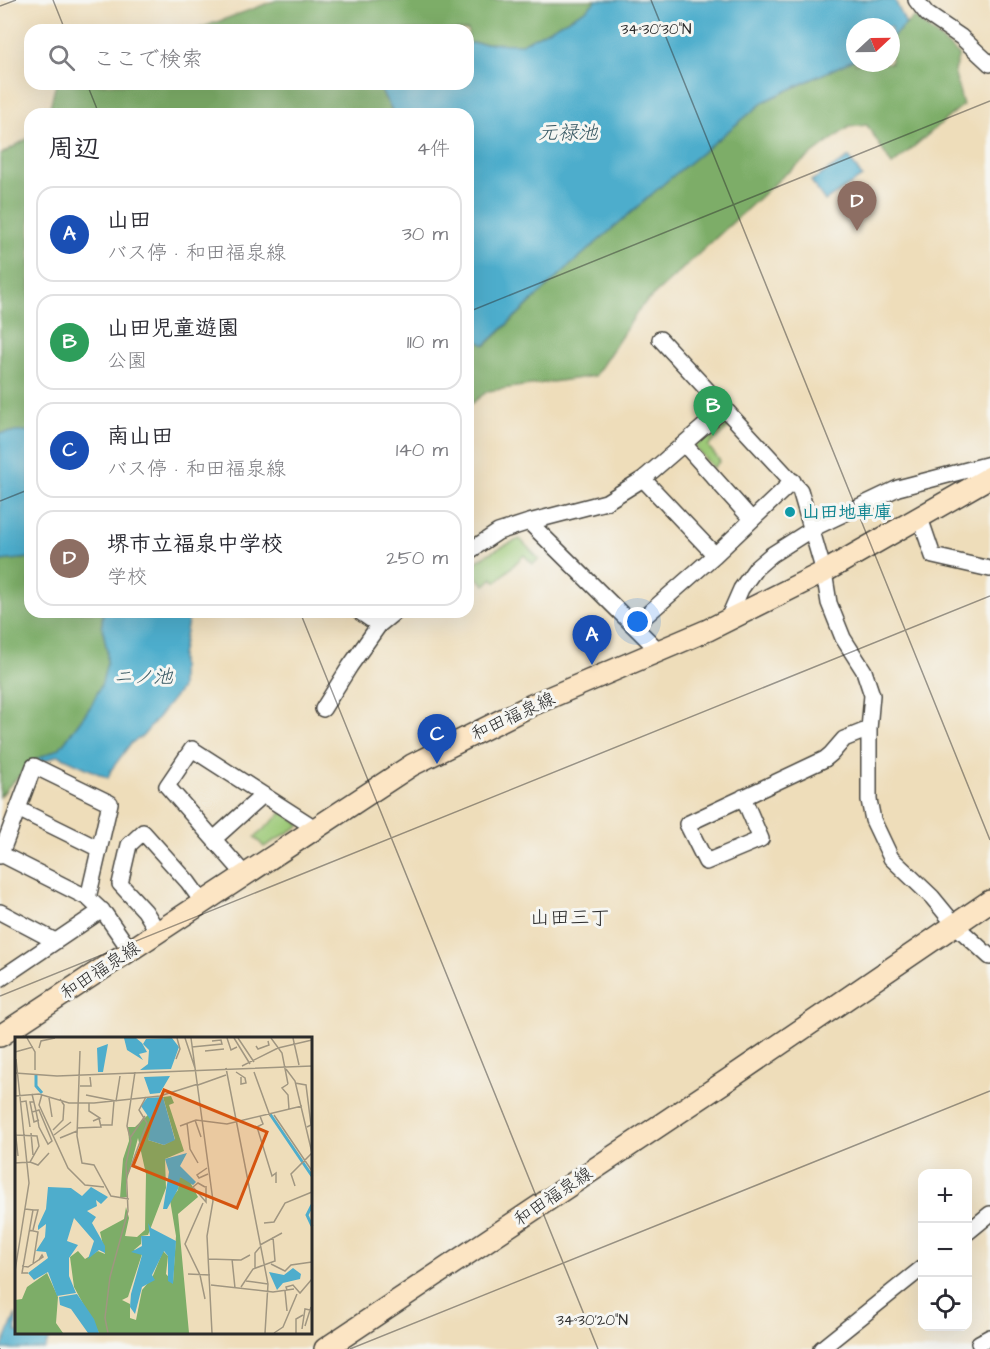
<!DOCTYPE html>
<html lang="ja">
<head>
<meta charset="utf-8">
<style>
  body { margin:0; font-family:"Architects Daughter","Klee One",sans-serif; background:#f2f2f3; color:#2b2b33 }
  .controls { position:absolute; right:18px; bottom:18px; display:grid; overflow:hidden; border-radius:12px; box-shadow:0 6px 24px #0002 }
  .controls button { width:54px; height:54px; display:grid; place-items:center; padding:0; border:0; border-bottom:2px solid #e1e1e2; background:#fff; color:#2b2b33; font:30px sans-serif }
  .compass { position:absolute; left:846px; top:18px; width:54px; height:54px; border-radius:50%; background:#fff; box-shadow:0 6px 24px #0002; rotate:68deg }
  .you { position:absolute; left:638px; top:622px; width:21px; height:21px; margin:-15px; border:4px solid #fff; border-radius:50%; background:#1a73e8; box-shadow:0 0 0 9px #1a73e833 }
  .badge { display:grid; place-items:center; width:39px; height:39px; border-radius:50%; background:#d1495b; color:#fff; font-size:20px; font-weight:700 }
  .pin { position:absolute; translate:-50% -50px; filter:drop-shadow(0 2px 3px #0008) }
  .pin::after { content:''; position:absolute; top:32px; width:21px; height:18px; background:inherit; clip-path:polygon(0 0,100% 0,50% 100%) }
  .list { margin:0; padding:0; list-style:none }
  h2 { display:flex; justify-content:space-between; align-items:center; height:78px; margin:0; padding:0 24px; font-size:26px }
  h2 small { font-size:20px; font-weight:400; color:#7c7c81 }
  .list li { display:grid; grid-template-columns:39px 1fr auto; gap:18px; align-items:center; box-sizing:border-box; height:96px; margin:0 12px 12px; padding:0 12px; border:2px solid #e1e1e2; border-radius:18px }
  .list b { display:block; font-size:22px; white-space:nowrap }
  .list p { margin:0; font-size:20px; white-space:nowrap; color:#7c7c81 }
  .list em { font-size:20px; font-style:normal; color:#7c7c81 }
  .icon { flex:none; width:33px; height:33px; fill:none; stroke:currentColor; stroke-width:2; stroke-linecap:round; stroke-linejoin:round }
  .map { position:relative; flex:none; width:990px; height:1349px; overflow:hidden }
  .search { position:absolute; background:#fff; box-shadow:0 6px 24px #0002; left:24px; top:24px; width:450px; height:66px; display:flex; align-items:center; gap:15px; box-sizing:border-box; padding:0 21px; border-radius:18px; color:#7c7c81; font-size:22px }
  .panel { position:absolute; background:#fff; box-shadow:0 6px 24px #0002; left:24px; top:108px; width:450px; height:510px; border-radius:18px }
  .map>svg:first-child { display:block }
</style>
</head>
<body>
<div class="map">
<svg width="990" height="1349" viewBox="0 0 990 1349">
  <rect width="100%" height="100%" fill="#f6f6f2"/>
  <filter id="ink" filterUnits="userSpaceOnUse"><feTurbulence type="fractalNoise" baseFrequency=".0167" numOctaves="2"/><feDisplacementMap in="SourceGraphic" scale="12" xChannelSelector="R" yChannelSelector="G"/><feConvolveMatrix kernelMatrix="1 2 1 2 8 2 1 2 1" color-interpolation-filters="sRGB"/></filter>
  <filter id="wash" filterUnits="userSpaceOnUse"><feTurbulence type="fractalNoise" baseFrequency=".008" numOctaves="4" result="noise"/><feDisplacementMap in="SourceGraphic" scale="24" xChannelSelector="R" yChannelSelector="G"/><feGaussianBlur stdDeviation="1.35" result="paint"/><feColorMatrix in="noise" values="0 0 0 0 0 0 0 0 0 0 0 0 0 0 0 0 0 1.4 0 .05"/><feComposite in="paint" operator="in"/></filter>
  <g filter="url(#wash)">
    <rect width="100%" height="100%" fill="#eeddba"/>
    <path fill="#9cc977" stroke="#647a51" stroke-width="1.5" d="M 725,419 L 731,426 L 708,446 L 720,461 L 713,468 L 694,446 Z
      M 520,539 L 539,559 L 533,564 L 524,555 L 496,582 L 493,578 L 485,585 L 468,569 C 482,555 502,546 520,539 Z
      M 283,812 L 301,825 L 264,847 L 255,837 Z"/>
    <path fill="#7dad68" stroke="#546c4a" stroke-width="1.5" d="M 277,0 L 597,0 L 586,10 L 522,44 L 468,43 L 468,30 L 195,30 Z
      M 914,17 L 959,55 L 954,71 L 963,105 L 892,165 L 867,125 L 849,127 L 783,176 L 640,308 L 595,376 L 488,391 L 468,406 L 468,336 L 486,345 L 566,269 L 668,180 L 765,101 L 855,59 L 855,63 L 891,63 L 891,38 Z
      M 56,84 L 377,84 L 392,111 L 392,114 L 48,114 Z
      M 30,137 L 30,431 L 0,433 L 0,155 Z
      M 30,558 L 30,612 L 103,612 L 102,625 L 107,651 L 107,663 L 102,683 L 91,706 L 60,748 L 37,759 L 9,786 L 0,797 L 0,561 Z"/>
    <path fill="#4eadcc" stroke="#3c6c7c" stroke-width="1.5" d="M 597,0 L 895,0 L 906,24 L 891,38 L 891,27 L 855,27 L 855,59 L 765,101 L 668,180 L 566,269 L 485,345 L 468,336 L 468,114 L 392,114 L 392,110 L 377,84 L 468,84 L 468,43 L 522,44 L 586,10 Z
      M 849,157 L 862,177 L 825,201 L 811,181 Z
      M 30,431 L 30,558 L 0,561 L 0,433 Z
      M 103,612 L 189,612 L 189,616 L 181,656 L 181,687 L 180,690 L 143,736 L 131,743 L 111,770 L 108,778 L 58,755 L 40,763 L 37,759 L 60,748 L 91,706 L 102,683 L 107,663 L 107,651 L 102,625 Z
      M 16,1314 L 16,1332 L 51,1333 L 45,1349 L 1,1349 Z"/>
  </g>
  <g filter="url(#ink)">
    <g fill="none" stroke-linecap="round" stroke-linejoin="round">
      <defs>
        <path id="minor" d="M 916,0 L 927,14 L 961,37 L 990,64
          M 660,339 L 800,490 L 824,572 L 829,603 L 843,638 L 864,671 L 872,695 L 869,729 L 869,800 L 873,820 L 891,858 L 932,897 L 955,925 L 990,957
          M 684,444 L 752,520
          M 643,479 L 715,555
          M 920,518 L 933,556 L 990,569
          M 529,522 L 659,651
          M 468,552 L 498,532 L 529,522 L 606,502 L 643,479 L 724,409
          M 360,612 L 379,625
          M 727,621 L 741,589 L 756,568 L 771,555 L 812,529 L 898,488 L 990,464
          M 634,626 L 715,555 L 793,481
          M 323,709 L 350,666 L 379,625 L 395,612
          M 743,797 L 761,839 L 706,862 L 687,824 L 825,759 L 831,754 L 844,739 L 869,729
          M 18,809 L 99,849
          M 214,839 L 263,795
          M 1,854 L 88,898 L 105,914 L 130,950
          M 0,856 L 34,766 L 110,803 L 88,898
          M 245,875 L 167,786 L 192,749 L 315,828
          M 0,912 L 55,941
          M 158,932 L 145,911 L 120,884 L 129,845 L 143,832 L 188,882 L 203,903
          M 0,979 L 102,910
          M 968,1232 L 990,1214
          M 979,1343 L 990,1337
          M 821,1349 L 922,1268"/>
        <path id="secondary" d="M 0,1036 L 412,765 L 532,705 L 708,630 L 824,572 L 990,477
          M 325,1349 L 729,1079 L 990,901"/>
      </defs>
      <use href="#minor" stroke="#484640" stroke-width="18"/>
      <use href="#secondary" stroke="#484640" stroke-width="24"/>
      <use href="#minor" stroke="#fff" stroke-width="15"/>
      <use href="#secondary" stroke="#fce5c4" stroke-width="21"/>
    </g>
  </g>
  <path fill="none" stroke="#2b2b2b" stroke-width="1.5" stroke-opacity="0.45" d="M 53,0 L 65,30M 651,0 L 990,840M 0,6 L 16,0M 87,84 L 99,114M 468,312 L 990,101M 0,501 L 30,489M 300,612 L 598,1349M 0,996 L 990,596M 0,1348 L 0,1349M 350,1349 L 990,1091"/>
  <circle fill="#0f9aa8" stroke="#f6f6f2" stroke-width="2" cx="790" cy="512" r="6"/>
  <g text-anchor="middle" stroke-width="6" stroke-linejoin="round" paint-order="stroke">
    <g font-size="18" font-weight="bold" fill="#0d838f" stroke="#f6f6f2" text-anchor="start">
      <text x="802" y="518">山田地車庫</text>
    </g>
    <g font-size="18" fill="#2b2b2b" stroke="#f6f6f2">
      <text transform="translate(513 716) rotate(-25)" y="6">和田福泉線</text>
      <text transform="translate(100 970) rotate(-33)" y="6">和田福泉線</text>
      <text transform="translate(553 1196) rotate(-34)" y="6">和田福泉線</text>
    </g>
    <g font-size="20" font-style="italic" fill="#375863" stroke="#f6f6f2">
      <text x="568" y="139">元禄池</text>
      <text x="143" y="683">ニノ池</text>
    </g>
    <g font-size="20" fill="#2b2b2b" stroke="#f6f6f2">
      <text x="570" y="924">山田三丁</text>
    </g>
  </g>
  <g transform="translate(15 1037)">
    <rect width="297" height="297" fill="#eeddba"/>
    <path d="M 156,59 L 159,66 L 154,68 L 169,114 L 150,122 L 151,151 L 133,198 L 126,199 L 126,207 L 119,213 L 127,217 L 113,260 L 107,263 L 115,267 L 115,281 L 121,283 L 127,253 L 137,241 L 148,214 L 153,219 L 151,237 L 158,245 L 161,199 L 155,163 L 163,153 L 164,140 L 173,141 L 183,160 L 163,177 L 174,296 L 84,296 L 59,250 L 55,220 L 63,214 L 70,222 L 83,214 L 90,217 L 85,195 L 109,182 L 111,170 L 114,181 L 110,199 L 122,200 L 130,193 L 131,137 L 123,101 L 111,147 L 112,160 L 105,161 L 108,122 L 114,104 L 113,90 L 120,90 L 134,77 L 138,91 L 133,103 L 149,108 L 160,102 L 148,60 ZM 32,236 L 43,260 L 41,286 L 48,296 L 0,296 L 0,263 L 7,262 L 12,250 Z" fill="#7dad68"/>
    <path d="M 109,1 L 121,1 L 127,6 L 132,15 L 124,17 L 128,23 L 112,13 ZM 157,1 L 164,10 L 156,32 L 125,33 L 133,27 L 134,13 L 128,7 L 131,2 ZM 93,7 L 88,35 L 83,35 L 82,11 ZM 155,39 L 145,56 L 135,57 L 129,40 ZM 148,60 L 160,103 L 149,108 L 133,103 L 137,85 L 126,69 L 132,61 ZM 172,116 L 165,129 L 181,145 L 178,148 L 165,140 L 163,152 L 152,172 L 148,172 L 154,135 L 150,122 ZM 33,150 L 56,151 L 67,159 L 76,150 L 93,160 L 86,167 L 81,163 L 82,169 L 72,174 L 81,180 L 77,186 L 90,209 L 90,216 L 84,213 L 73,222 L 79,204 L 59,181 L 52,204 L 63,208 L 54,221 L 54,239 L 61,256 L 42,259 L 33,235 L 19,243 L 13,236 L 33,221 L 31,215 L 21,214 L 30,200 L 31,187 L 23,193 L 23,189 L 31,172 ZM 133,186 L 136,191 L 161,204 L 158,247 L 153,244 L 153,219 L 149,214 L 137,238 L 140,243 L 127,250 L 120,277 L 115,270 L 116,257 L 127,218 L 116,215 L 127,209 L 126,199 L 135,199 ZM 278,231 L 286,237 L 285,242 L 268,246 L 262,253 L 254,235 L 269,238 ZM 62,257 L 79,282 L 84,296 L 73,296 L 56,272 L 45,268 L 44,260 Z" fill="#4eadcc"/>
    <path fill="none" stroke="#4eadcc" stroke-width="3" d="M 21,38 L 21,49 L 27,56M 255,77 L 297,139M 297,168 L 292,178 L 297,189"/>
    <path fill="none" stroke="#a09681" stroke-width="1.5" d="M 12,1 L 20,15 L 20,33M 170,1 L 180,31M 176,1 L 198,164 L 192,199 L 197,296M 212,1 L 216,13 L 222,10M 219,1 L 235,27M 223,1 L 239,25M 256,1 L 267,16 L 273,47M 278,1 L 284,28M 241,9 L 243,12 L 254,8 L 253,4M 177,10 L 207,7 L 206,3 L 197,4M 24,11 L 26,4 L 40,1M 263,11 L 297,3M 65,14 L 62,99 L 67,126 L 79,128 L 96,159 L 114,162M 190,14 L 209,12M 0,15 L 18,10M 161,22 L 165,12 L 162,1M 227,29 L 263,11M 211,31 L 253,247 L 250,296M 271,32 L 280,44 L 297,116M 221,35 L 230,41 L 231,46 L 226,47 L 226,40M 239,35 L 255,79M 0,36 L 42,39 L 297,29M 280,46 L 291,48 L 296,88 L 292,90M 273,47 L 267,51 L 273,58 L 274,72M 183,48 L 211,38M 65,49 L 76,49 L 75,40M 17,57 L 21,74 L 23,84 L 24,90 L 33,107 L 37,104 L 24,73 L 21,74 L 17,75M 27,57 L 24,68 L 53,131 L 70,148 L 89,150M 71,58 L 101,64 L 105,39M 0,59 L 24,57 L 54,66 L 79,66 L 145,59 L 183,47M 34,61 L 37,80M 5,65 L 11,64 L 15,90M 19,65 L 15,65 L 19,85 L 24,83M 74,66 L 74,74 L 85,81 L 78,84M 259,78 L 297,134M 245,79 L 248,87 L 242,90 L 257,139 L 261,136 L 261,146M 180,83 L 186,100M 172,86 L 175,112 L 183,126M 86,88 L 97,88 L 99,64M 165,89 L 181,83 L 212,87 L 287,69M 62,91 L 86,90 L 84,81M 0,92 L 3,119M 38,93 L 48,83 L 49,68 L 45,62M 16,96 L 18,118M 0,98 L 22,99 L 24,109 L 15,125 L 0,126M 39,98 L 56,85M 45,101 L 62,94M 115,101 L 130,79M 15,125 L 23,128 L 34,116M 192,131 L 182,138 L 184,141 L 193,137M 113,137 L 132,86 L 124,73 L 131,60M 280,149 L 276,137 L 297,116M 190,150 L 183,146 L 178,150 L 191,165 L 191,149M 188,166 L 170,207 L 185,238 L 190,262M 10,172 L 18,173 L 7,236 L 13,236M 18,173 L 23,173 L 18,193M 249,186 L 259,185 L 270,166 L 297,155M 14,193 L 23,195 L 18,227M 245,208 L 267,196M 193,222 L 226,223 L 235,218M 217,222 L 220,251M 256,227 L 270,234 L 276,228 L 297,225M 7,229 L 13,230 L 28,220 L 27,218 L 24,223M 240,232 L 240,216 L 245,210M 0,234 L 14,146 L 1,22M 173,237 L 195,238M 231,244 L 253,247M 196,248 L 258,255 L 279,252M 226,250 L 238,232 L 260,224 L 258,200M 272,253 L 271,250 L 278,248 L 285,256 L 297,242M 270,254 L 272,274M 290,289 L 296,270M 287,292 L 290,272 L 295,273M 93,296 L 90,281 L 95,240 L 113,174 L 111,127 L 116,104 L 112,89 L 120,35M 259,296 L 268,290 L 282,257M 281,296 L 281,282 L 288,278"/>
    <path fill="#d5540f" fill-opacity="0.15" stroke="#d5540f" stroke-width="3" d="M 149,53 L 252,95 L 222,171 L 118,129 Z"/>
    <rect width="297" height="297" fill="none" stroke="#2b2b2b" stroke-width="3"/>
  </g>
  <g font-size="15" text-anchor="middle" fill="#2b2b2b" stroke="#f6f6f2" stroke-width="6" stroke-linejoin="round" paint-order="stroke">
    <text x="656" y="34">34°30'30"N</text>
    <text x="592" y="1325">34°30'20"N</text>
  </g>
</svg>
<div class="controls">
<button>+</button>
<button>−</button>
<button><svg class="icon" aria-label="locate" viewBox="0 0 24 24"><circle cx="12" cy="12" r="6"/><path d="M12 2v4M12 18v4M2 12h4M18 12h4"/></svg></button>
</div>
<svg class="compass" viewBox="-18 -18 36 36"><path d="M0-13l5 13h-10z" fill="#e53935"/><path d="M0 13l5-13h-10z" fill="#7c7c81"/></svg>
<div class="you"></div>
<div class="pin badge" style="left:592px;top:665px;background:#1a4fb4">A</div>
<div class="pin badge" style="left:713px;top:436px;background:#2e9e5b">B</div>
<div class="pin badge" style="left:437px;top:764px;background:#1a4fb4">C</div>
<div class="pin badge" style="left:857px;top:231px;background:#8d6e63">D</div>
<div class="search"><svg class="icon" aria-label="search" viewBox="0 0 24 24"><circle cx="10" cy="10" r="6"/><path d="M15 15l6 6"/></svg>ここで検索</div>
<section class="panel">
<h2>周辺<small>4件</small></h2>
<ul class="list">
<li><span class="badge" style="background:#1a4fb4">A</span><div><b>山田</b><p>バス停 · 和田福泉線</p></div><em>30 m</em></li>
<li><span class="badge" style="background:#2e9e5b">B</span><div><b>山田児童遊園</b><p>公園</p></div><em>110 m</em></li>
<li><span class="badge" style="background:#1a4fb4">C</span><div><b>南山田</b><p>バス停 · 和田福泉線</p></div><em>140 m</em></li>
<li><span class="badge" style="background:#8d6e63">D</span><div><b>堺市立福泉中学校</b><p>学校</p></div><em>250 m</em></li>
</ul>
</section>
</div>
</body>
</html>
